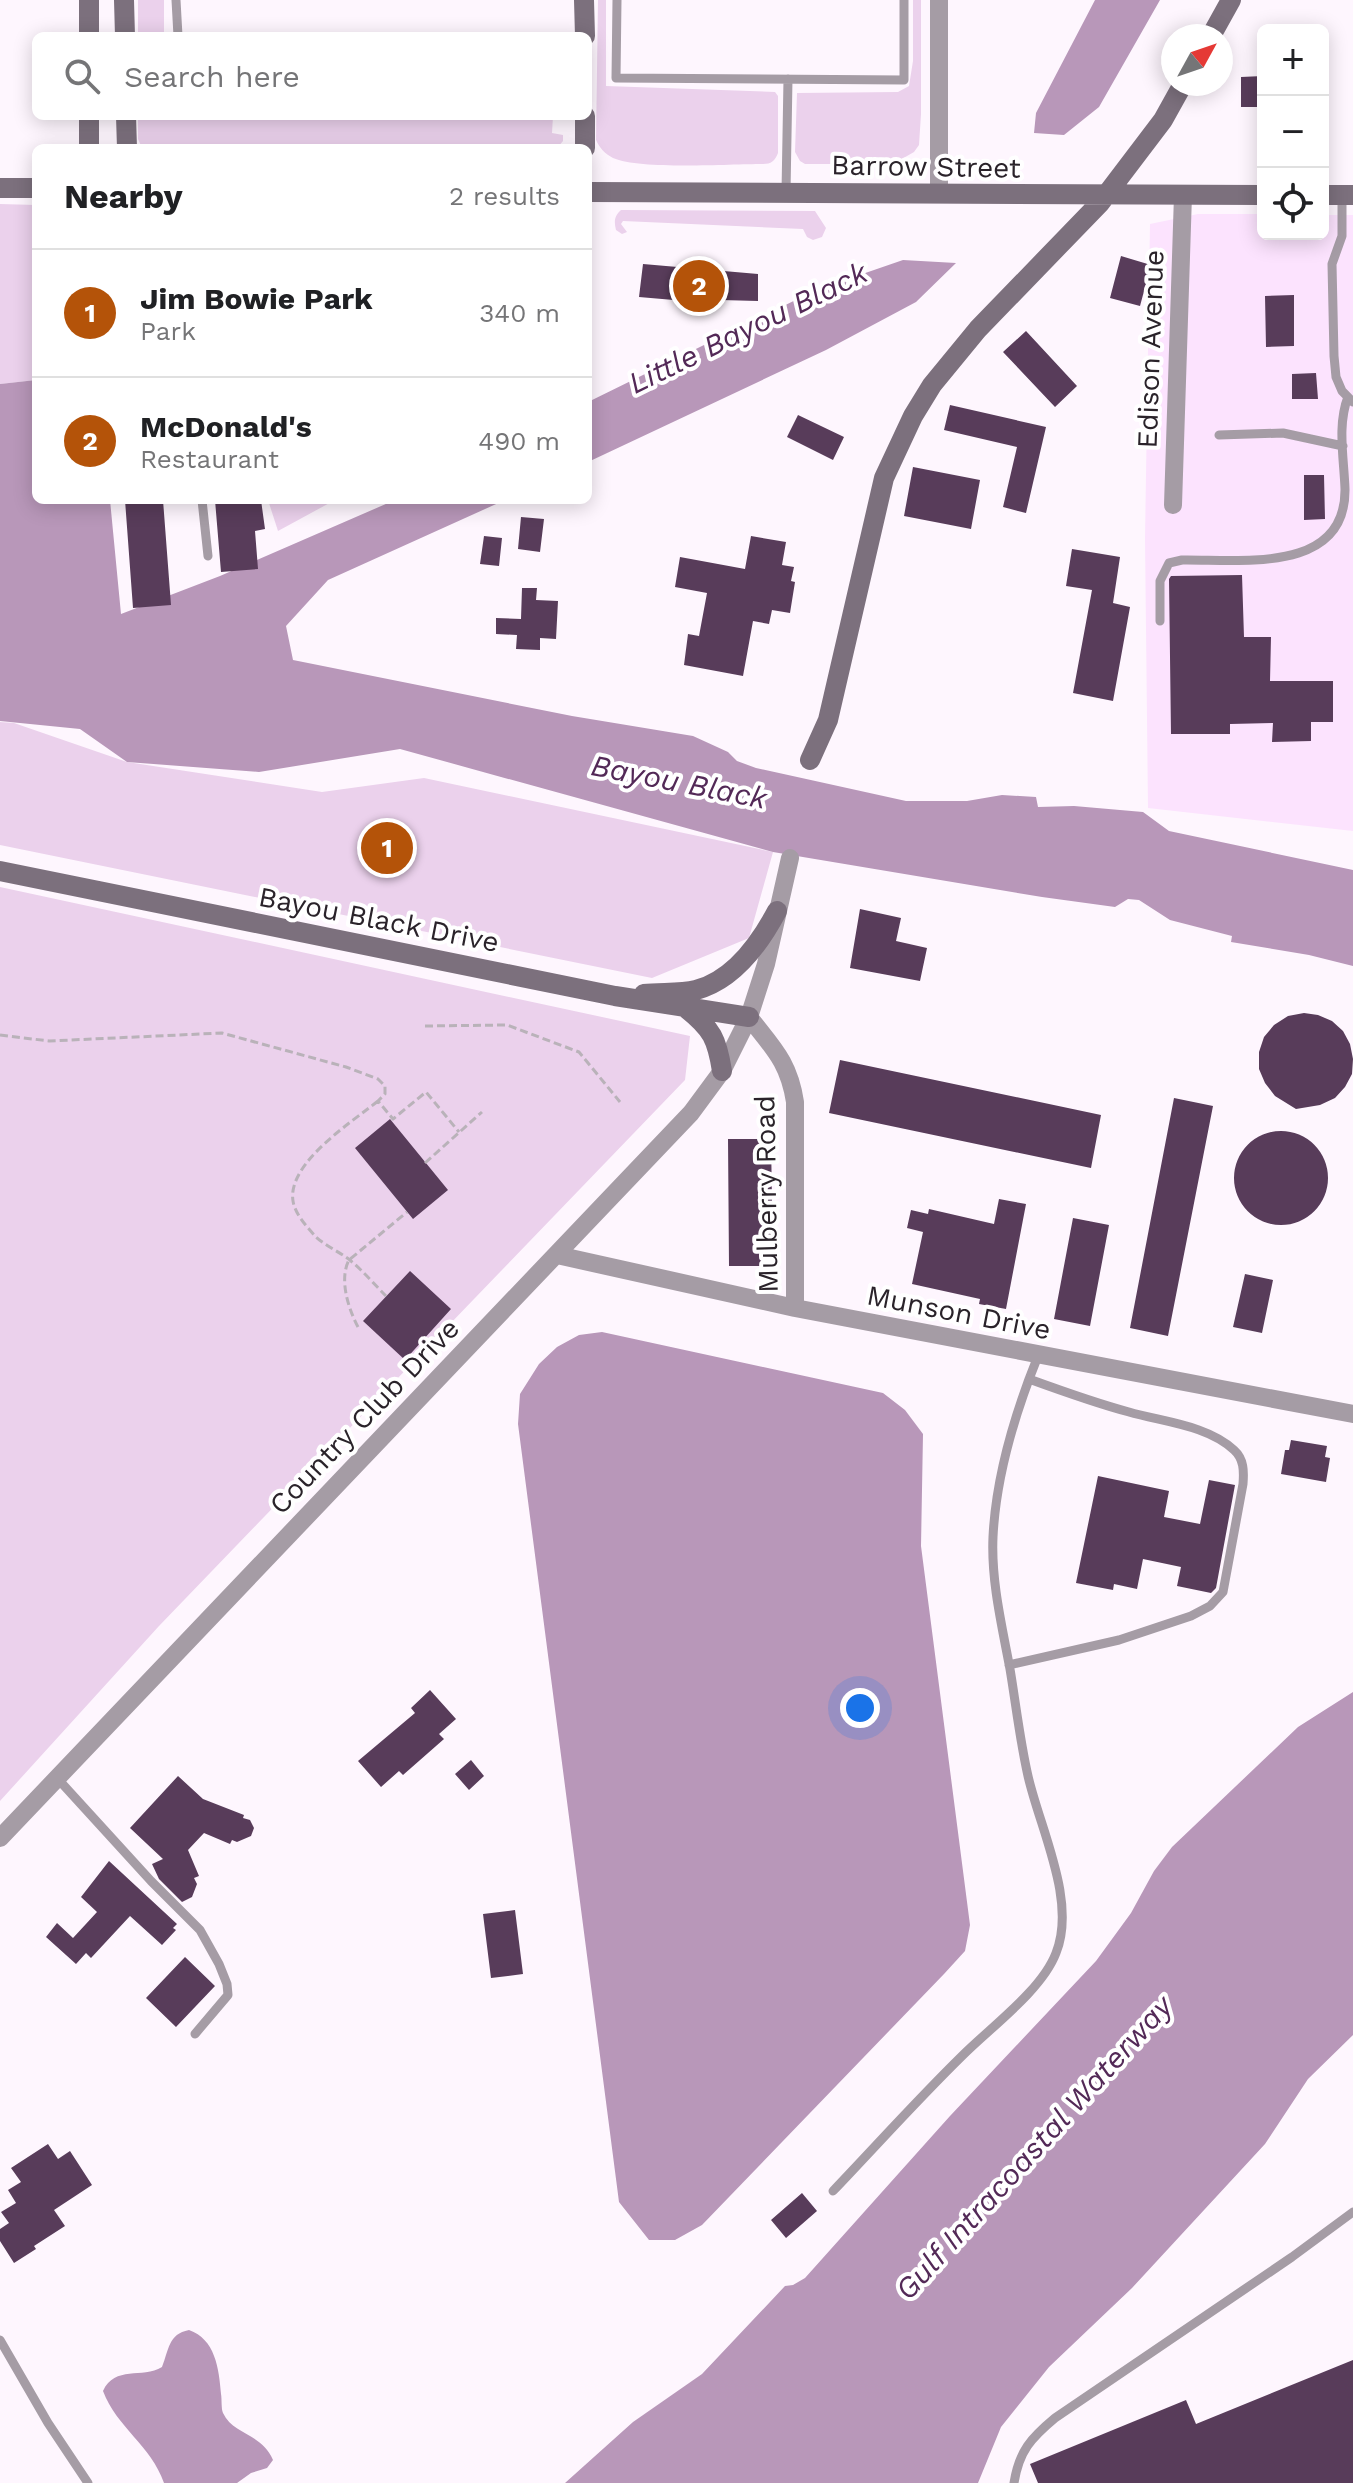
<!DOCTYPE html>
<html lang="en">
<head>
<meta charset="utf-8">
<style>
  body { margin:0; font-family:"Work Sans",sans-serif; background:#f6f6f6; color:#202124 }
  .controls { position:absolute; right:24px; top:24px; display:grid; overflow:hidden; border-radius:12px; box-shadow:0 4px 20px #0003 }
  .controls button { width:72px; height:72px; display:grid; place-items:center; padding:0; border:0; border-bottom:2px solid #e0e0e0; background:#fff; color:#202124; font:40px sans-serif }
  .compass { position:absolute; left:1161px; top:24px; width:72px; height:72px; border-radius:50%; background:#fff; box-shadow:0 4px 20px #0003; rotate:50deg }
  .you { position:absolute; left:860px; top:1708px; width:28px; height:28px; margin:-20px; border:6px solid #fff; border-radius:50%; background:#1a73e8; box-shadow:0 0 0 12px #1a73e833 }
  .badge { display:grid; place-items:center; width:52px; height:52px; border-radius:50%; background:#b45309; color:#fff; font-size:26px; font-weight:700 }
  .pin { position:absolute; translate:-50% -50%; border:4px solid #fff; box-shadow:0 2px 8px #0006 }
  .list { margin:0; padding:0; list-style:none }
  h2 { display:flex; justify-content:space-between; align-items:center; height:104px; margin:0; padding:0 32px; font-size:34px }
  h2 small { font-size:26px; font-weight:400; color:#757577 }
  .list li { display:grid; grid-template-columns:52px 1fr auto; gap:24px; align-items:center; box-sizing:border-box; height:128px; padding:0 32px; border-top:2px solid #e0e0e0 }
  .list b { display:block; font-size:30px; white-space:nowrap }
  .list p { margin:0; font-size:26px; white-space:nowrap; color:#757577 }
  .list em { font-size:26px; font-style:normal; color:#757577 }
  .icon { flex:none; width:44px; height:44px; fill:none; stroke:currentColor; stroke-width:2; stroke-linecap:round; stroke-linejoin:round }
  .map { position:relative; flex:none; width:1353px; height:2483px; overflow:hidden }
  .search { position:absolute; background:#fff; box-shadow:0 4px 20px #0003; left:32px; top:32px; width:560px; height:88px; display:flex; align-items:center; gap:20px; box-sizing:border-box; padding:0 28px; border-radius:12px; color:#757577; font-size:30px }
  .panel { position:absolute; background:#fff; box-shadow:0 4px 20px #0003; left:32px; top:144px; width:560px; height:360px; border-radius:12px }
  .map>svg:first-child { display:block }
</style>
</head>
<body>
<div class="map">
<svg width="1353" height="2483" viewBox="0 0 1353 2483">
  <rect width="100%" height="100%" fill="#fef6fe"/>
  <path fill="#fce3fe" d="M 1198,214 L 1263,214 L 1263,234 L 1323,234 L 1323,215 L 1353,215 L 1353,831 L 1148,808 L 1145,539 L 1150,224 Z"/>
  <path fill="#ebd1ec" d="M 138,0 L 164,0 L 164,36 L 138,36 Z
    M 598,0 L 606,0 L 606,86 L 775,92 L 778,96 L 778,153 C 775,161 771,164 763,164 C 728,164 641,170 613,158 C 605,154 599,147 596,140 Z
    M 913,0 L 921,0 L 921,114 L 919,145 L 914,152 L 893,164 L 805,164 L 800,161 L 795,152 L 797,93 L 898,92 L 909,86 L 913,61 Z
    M 138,116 L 553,116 L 552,133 L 563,135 L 563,141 L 557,148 L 142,148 L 138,139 Z
    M 0,204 L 36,205 L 36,380 L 0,384 Z
    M 621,210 L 815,211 L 826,228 L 822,237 L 813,240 L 807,237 L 803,229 L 623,221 L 621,224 L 627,232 L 622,234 L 616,230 C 614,222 614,216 621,210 Z
    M 268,500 L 335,500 L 278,531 Z
    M 0,722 L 14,723 L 127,762 L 322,792 L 424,778 L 773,852 L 749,938 L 652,978 L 0,845 Z
    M 0,887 L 690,1036 L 685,1080 L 159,1626 L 0,1801 Z"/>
  <path fill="#b897b9" d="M 1095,0 L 1160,0 L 1099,107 L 1064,135 L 1034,133 L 1036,113 Z
    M 903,260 L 956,263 L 916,302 L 826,350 L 588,462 L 588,402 L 816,290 Z
    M 36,380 L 36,500 L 110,500 L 121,614 L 220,576 L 395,500 L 505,500 L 328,580 L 286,626 L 293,660 L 572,716 L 693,736 L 728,752 L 737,761 L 756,768 L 906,801 L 967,801 L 1002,795 L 1036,797 L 1038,807 L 1074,806 L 1143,812 L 1169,831 L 1353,870 L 1353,966 L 1309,955 L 1231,942 L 1232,936 L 1170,920 L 1139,900 L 1128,899 L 1115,907 L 1042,897 L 773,852 L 400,749 L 259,772 L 127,762 L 80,729 L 0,721 L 0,384 Z
    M 602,1332 L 883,1393 L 905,1410 L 923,1434 L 921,1546 L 970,1925 L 965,1951 L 944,1974 L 702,2225 L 675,2240 L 649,2240 L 619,2202 L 518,1424 L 520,1394 L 539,1364 L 557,1347 L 579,1335 Z
    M 1353,1692 L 1353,2035 L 1308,2079 L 1265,2144 L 1132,2288 L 1049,2367 L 1001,2427 L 978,2483 L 565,2483 L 633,2422 L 702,2374 L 785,2286 L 793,2285 L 805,2278 L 950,2116 L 1096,1961 L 1131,1913 L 1154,1871 L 1172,1847 L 1298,1727 Z
    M 189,2330 C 215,2339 219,2368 221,2394 C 222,2399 221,2408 223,2413 C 233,2435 262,2433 273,2460 L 267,2468 L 251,2473 L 237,2483 L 164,2483 C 151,2445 117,2428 103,2391 C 115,2365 142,2379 162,2367 C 169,2350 168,2334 189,2330 Z"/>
  <path fill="#583c5a" d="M 1263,76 L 1263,107 L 1241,107 L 1241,77 Z
    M 1121,256 L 1151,265 L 1140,306 L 1110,298 Z
    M 643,264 L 758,274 L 758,301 L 721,300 L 720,304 L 639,297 Z
    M 1294,295 L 1294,346 L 1266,347 L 1265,296 Z
    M 1026,331 L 1077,386 L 1055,407 L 1003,352 Z
    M 1316,373 L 1318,399 L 1292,399 L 1292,374 Z
    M 950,405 L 1046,427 L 1026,513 L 1003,507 L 1017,447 L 944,430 Z
    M 798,415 L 844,437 L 833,460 L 787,437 Z
    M 913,467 L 980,480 L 971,529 L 904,516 Z
    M 1304,475 L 1324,475 L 1325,519 L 1304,520 Z
    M 125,500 L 163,500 L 171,605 L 133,608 Z
    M 215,500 L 261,500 L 265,529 L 255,531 L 258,569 L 221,572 Z
    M 521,517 L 544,519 L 540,552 L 518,549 Z
    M 484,536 L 502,538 L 499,566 L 480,564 Z
    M 751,536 L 786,542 L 782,565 L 794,567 L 791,581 L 795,582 L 790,613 L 772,610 L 769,624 L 753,621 L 743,676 L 684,665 L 688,634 L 699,636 L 707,593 L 675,587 L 680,557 L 745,569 Z
    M 1072,549 L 1120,557 L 1113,603 L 1130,607 L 1113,701 L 1073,693 L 1092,590 L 1066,586 Z
    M 1242,575 L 1244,637 L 1271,637 L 1270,681 L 1333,681 L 1333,722 L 1311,722 L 1311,741 L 1272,742 L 1273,723 L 1230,724 L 1230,734 L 1171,734 L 1169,579 L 1171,576 Z
    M 522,588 L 537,588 L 536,600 L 558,601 L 556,639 L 540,638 L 540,650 L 516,649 L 517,635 L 496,634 L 496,618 L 521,619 Z
    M 860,909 L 901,918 L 896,941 L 927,948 L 920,981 L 850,968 Z
    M 1304,1013 L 1318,1015 L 1332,1021 L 1343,1031 L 1350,1044 L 1353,1059 L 1352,1074 L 1345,1087 L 1335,1098 L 1320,1105 L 1296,1109 L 1275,1096 L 1265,1083 L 1259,1069 L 1259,1052 L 1264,1037 L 1274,1025 L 1288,1016 Z
    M 840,1060 L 1101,1115 L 1091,1168 L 829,1113 Z
    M 1174,1098 L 1213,1106 L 1168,1336 L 1130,1328 Z
    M 390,1119 L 448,1190 L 413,1219 L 355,1148 Z
    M1234 1178a47 47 0 1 1 94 0a47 47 0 1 1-94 0Z
    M 728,1139 L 771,1139 L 773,1266 L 729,1266 Z
    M 999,1199 L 1026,1204 L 1006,1309 L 979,1304 L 980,1299 L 912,1284 L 923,1232 L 907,1228 L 911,1210 L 928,1214 L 929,1209 L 994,1224 Z
    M 1073,1218 L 1109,1225 L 1090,1326 L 1054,1319 Z
    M 410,1271 L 451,1309 L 405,1360 L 363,1321 Z
    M 1245,1274 L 1273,1280 L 1262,1333 L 1233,1327 Z
    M 1291,1440 L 1327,1446 L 1325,1457 L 1330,1458 L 1326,1482 L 1281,1474 L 1285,1450 L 1289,1450 Z
    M 1098,1476 L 1169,1491 L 1164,1517 L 1200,1524 L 1209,1480 L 1235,1485 L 1216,1588 L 1211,1593 L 1177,1586 L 1181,1567 L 1143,1559 L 1137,1589 L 1114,1584 L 1113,1590 L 1076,1583 Z
    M 430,1690 L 456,1719 L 439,1734 L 444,1739 L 403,1775 L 399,1771 L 381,1787 L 358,1761 L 415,1713 L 411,1708 Z
    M 471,1760 L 484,1776 L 469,1790 L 455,1774 Z
    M 178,1776 L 203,1799 L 244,1815 L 243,1818 L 250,1820 L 254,1828 L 251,1836 L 237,1842 L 232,1840 L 230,1844 L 204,1833 L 188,1850 L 199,1876 L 194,1878 L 197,1884 L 192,1897 L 182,1902 L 159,1879 L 152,1864 L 163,1859 L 130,1828 Z
    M 109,1861 L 177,1924 L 173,1928 L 176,1930 L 162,1945 L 130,1916 L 91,1958 L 86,1953 L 76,1964 L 46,1937 L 57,1923 L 73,1938 L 97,1912 L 81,1897 Z
    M 515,1910 L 523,1974 L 491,1978 L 483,1914 Z
    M 185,1957 L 215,1986 L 176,2027 L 146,1998 Z
    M 48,2144 L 58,2159 L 70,2151 L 92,2185 L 54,2210 L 65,2226 L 34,2246 L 36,2249 L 14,2263 L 0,2241 L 0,2229 L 9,2223 L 1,2212 L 16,2203 L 8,2190 L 21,2182 L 11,2168 Z
    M 802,2193 L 817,2211 L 786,2238 L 771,2220 Z
    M 1353,2360 L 1353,2483 L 1038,2483 L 1030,2464 L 1186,2400 L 1196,2424 Z"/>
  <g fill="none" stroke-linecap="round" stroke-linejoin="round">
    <path stroke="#b9b2b9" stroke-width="3" stroke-dasharray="8 4" stroke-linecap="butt" d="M 425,1026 L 507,1025 L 579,1052 L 620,1102
      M 0,1035 L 49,1041 L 222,1033 L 346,1067 L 378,1079 L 385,1086 L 385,1094 L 378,1101 L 393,1119 L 426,1092 L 459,1132
      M 378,1101 C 352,1122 287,1163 293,1201 C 295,1214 307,1227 316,1237 C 327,1247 340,1252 351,1261 C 364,1272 375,1285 386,1296
      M 425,1163 L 482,1112
      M 358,1327 C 348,1308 339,1279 349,1260 L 407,1212"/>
    <path stroke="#a59ca5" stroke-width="9" d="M 176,0 L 178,36
      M 617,0 L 616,78 L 904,80 L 904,0
      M 786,192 L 788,79
      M 1342,195 L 1342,236 L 1332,264 L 1334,356 L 1336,377 L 1342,391 L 1353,402
      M 1219,435 L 1283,433 L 1343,446
      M 202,500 L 208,556
      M 1160,621 L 1160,581 L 1169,563 L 1182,560 C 1239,559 1346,575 1345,489 C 1344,459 1337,425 1348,397
      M 1009,1665 L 1119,1640 L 1191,1616 L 1210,1606 L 1223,1592 L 1243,1484 C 1244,1471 1244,1459 1234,1450 C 1207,1425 1163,1422 1129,1412 C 1095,1403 1062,1391 1029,1379
      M 57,1778 L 151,1881 L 200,1930 L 219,1964 L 227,1984 L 228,1995 L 195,2034
      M 833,2191 C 876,2146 918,2099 963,2055 C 991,2027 1042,1990 1056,1953 C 1077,1901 1040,1829 1028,1776 C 1020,1741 1016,1705 1010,1669 C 1002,1626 991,1581 993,1537 C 996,1474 1015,1413 1038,1356
      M 0,2340 L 48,2423 L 88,2483
      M 1014,2483 C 1019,2451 1031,2438 1055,2418 L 1292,2257 L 1353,2212"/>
    <path stroke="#a59ca5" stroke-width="18" d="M 939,194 L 939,0
      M 1173,505 L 1183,195
      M 790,858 L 766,964 L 749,1017 C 773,1048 789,1062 795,1102 L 795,1308
      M 557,1255 L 795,1308 L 1353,1414
      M 0,1838 L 691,1113 L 722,1071 L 749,1017"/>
    <path stroke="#7c707d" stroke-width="20" d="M 89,0 L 89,36
      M 124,0 L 125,36
      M 584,0 L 585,36
      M 1211,36 L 1231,0
      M 89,116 L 89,148
      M 126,116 L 127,148
      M 585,116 L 585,148
      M 0,188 L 36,188
      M 588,192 L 1263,195
      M 1323,195 L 1353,195
      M 810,760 L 828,720 L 884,478 L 913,416 L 932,385 L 978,329 L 1100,203 L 1163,120 L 1183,84
      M 0,871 L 615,996 L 749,1017
      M 644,994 C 660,992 680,994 696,990 C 734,980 760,943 777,911
      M 687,1009 C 712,1029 717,1039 722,1071"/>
  </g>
  <g text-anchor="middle" stroke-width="8" stroke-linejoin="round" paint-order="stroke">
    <g font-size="28" fill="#2a232a" stroke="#fff">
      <text transform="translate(926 166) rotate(1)" y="10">Barrow Street</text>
      <text transform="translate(1150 349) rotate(-88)" y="10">Edison Avenue</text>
      <text transform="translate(379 919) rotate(11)" y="10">Bayou Black Drive</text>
      <text transform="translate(766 1194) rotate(-91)" y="10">Mulberry Road</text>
      <text transform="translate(959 1312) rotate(11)" y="10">Munson Drive</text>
      <text transform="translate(364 1416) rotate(-46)" y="10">Country Club Drive</text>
    </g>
    <g font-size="30" font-style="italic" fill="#532957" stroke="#fff">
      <text transform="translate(748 328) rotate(-26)" y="10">Little Bayou Black</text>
      <text transform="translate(679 782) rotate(11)" y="10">Bayou Black</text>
      <text transform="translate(1034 2148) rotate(-48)" y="10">Gulf Intracoastal Waterway</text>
    </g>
  </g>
</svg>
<div class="controls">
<button>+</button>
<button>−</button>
<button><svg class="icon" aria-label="locate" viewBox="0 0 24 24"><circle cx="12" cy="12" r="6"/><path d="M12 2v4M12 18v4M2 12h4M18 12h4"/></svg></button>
</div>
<svg class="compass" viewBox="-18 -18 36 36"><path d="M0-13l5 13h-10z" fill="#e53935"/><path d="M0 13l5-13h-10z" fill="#757577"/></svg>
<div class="you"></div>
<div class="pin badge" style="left:387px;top:848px">1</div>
<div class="pin badge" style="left:699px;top:286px">2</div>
<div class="search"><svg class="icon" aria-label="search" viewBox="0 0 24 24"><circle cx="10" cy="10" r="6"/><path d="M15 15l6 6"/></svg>Search here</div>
<section class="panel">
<h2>Nearby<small>2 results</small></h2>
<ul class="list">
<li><span class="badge">1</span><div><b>Jim Bowie Park</b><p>Park</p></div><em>340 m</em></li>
<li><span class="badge">2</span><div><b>McDonald's</b><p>Restaurant</p></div><em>490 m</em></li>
</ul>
</section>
</div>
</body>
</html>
